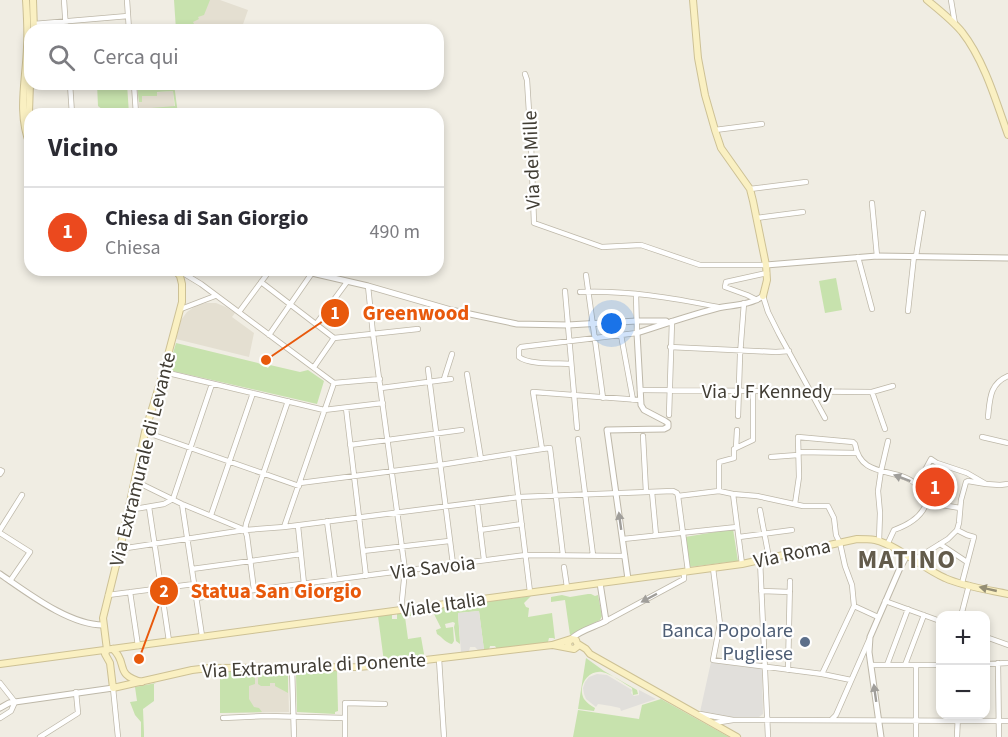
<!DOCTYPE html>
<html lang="it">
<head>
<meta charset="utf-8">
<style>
  body { margin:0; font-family:"Source Sans 3",sans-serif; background:#f7f7f7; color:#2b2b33 }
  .controls { position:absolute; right:18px; bottom:18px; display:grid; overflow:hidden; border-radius:12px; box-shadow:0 3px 9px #0003 }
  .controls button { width:54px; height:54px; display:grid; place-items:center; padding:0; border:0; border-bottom:2px solid #e1e1e2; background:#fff; color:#2b2b33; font:30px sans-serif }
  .you { position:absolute; left:612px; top:324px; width:21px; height:21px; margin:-15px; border:4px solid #fff; border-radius:50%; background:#1a73e8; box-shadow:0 0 0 9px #1a73e833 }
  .badge { display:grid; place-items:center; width:39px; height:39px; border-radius:50%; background:#eb491e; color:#fff; font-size:20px; font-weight:700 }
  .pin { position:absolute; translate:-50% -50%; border:3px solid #fff; box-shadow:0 2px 6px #0006 }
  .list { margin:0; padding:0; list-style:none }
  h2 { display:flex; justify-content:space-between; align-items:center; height:78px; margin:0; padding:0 24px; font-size:26px }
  h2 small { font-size:20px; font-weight:400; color:#7c7c81 }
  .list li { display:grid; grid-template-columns:39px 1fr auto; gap:18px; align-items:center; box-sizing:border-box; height:90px; padding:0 24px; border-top:2px solid #e1e1e2 }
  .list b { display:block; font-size:22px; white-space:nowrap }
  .list p { margin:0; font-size:20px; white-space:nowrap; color:#7c7c81 }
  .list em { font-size:20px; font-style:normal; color:#7c7c81 }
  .icon { flex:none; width:33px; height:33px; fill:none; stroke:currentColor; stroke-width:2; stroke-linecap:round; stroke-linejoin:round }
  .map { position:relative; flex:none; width:1008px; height:737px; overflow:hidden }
  .search { position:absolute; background:#fff; box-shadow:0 3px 9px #0003; left:24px; top:24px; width:420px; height:66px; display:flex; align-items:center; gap:15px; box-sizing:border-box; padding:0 21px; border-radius:18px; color:#7c7c81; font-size:22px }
  .panel { position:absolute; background:#fff; box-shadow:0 3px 9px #0003; left:24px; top:108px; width:420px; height:168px; border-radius:18px }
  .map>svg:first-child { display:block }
</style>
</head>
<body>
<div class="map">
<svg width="1008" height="737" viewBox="0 0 1008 737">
  <rect width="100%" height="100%" fill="#f0ede3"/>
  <path fill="#e4dfd1" d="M 176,0 L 220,0 L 248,10 L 241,30 L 178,30 Z
    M 173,91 L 175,114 L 140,114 L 138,94 Z
    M 206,303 L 216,303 L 226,307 L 235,313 L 232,317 L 254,333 L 249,357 L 176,339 L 181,320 L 187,312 L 197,305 Z
    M 220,671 L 284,672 L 288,675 L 289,712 L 220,713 Z"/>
  <path fill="#c7e2ad" d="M 174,0 L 210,0 L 204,15 L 198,17 L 199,19 L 193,22 L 195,26 L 190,30 L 176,30 Z
    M 97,84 L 127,84 L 129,114 L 108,114 L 98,106 Z
    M 137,84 L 174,84 L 178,114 L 171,114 L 175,112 L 175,109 L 170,111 L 166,114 L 160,114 L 159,110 L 143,112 L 143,114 L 140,114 L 139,109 L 175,106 L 173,91 L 157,92 L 157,96 L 142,96 L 142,102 L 139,102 Z
    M 836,278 L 842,310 L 825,313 L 819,281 Z
    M 176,343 L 258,363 L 268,368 L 270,365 L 300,372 L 308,370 L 324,381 L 317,404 L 168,370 Z
    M 733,529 L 738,561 L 689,567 L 685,537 Z
    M 588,594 L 591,594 L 595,596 L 598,595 L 602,616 L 600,620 L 570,635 L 565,600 L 551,602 L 551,597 L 562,595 L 570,597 Z
    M 531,596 L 524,603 L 526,607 L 529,608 L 528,617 L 552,613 L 555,639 L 553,638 L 549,638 L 548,642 L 497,649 L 495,646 L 490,646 L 489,650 L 484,650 L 479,611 L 458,613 L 460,644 L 456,641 L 454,627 L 455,623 L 453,622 L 445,624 L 446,628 L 453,627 L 454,641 L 452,644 C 446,643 443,638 437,634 L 436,630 L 441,628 L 434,614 L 429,609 Z
    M 425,610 L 426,613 L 405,617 L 408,639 L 421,637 L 424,654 L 422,658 L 384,662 L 378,616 L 392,614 L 392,619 L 397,619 L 397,614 Z
    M 586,658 L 604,671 L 637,690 L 638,694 L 633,695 L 632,688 C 623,683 612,674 602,672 C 588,670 577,686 584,699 C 587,703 591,706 595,708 L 594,711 L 578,709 Z
    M 302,670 L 337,670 L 338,711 L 335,712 L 335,714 L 297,712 L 296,675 L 297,672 Z
    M 220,671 L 249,671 L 255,673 L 255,684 L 249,686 L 249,699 L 254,707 L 259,708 L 262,712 L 220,713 Z
    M 261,671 L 286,672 L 288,675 L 288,693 L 275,686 L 275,683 L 270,683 L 270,686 L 261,686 L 258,684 L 258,673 Z
    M 156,683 L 154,684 L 154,701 L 143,709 L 144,733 L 144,737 L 141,737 L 141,722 L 135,715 L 130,702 L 137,701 L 135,687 Z
    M 661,699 L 729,737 L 573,737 L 578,710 L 639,719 L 642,705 Z"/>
  <path fill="#e1dfdb" d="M 479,611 L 484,650 L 478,650 L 475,647 L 470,647 L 469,651 L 461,652 L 458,613 Z
    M 711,662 L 762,669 L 763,714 L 759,717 L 731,717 L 722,716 L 700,712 Z
    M 597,674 L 607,675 L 632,690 L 631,693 L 634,696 L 639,695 L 639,690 L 656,699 L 621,711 L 620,708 L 611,706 L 598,704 L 596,707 L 586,699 L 584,694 L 583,688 L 585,682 L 589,677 Z"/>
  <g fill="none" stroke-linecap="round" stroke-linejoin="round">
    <defs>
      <path id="minor" d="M 64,0 L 66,30
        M 127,0 L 129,30
        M 951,0 L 955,24
        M 34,24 L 128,16
        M 525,74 L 527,80 L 531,144 L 534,223 L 602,247 L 641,245 L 700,265 L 766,265
        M 70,84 L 72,114
        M 134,84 L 136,114
        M 715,130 L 762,124
        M 750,189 L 806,182
        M 872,203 L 877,256
        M 757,218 L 803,212
        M 916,256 L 923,213
        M 858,257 L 872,309
        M 178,270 L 201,284 L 334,383
        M 586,275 L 603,398
        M 261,282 L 334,338 L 418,329
        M 368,286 L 373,334 L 405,570 L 401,610
        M 565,291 L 577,428
        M 580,292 C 627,290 673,298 718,307
        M 763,296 L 768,312 L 779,334 L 825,418
        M 757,300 L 747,295 L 725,287 L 726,282 L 767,273
        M 181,309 L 215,296
        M 908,311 L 914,256
        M 239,312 L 270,270
        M 316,324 L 347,282
        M 269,335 L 312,273
        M 621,335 L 633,400
        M 670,347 L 776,352 L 789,351
        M 571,364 C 558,363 529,365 519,357 L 519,349 L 521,347 L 637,333 L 636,294
        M 314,367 L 334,338
        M 428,369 L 453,564
        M 164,372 L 324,410 L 383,403
        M 467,374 L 481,459
        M 444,379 L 452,354
        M 334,383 L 380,379
        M 381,388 L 451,379
        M 640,390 L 872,392 L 893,386
        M 872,392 L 885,429
        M 346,408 L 366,576
        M 669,415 L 672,321
        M 738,416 L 740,355 L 744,303
        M 988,417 C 990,400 989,384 1008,376
        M 145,432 L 299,486
        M 643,436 L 646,492
        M 982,437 L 1008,443
        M 578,439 L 593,555
        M 350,445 L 462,430
        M 736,448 L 753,440 L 753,390
        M 799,452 L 857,453
        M 513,454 L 530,592
        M 771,457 L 798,455
        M 0,470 L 2,471 L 0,474
        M 135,481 L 182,504 L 245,530
        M 300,483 L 440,465 L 542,449
        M 920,489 L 924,472 L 931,459 L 937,463 L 967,473 L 986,484 L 1000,485 L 1008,484
        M 719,491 L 719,462 L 734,458 L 734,449 L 736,448 L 737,430
        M 652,492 L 656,535
        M 733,494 L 742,564
        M 678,496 L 688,571
        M 477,502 L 484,560
        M 182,504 L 202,636
        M 795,504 L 799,477 L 798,437 L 853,442 L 855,444 C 861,481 898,465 918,486 C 922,491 923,498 926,504
        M 926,504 L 930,503 L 960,508
        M 149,507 L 169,641
        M 129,510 L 164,504 L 173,499 L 212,384
        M 760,510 L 769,558
        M 211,515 L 253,393
        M 327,521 L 335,580
        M 298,526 L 304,584
        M 284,527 L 334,383
        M 0,530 L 22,495
        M 480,530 L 522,524
        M 957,530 L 967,535 L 974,537 L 962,583
        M 0,533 L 30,552 L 10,581
        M 739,537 L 792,530
        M 623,539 L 737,527
        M 879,541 L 880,513 L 878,491 L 881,471 L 888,441
        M 940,544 L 967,562
        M 887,545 L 894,530 C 908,525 921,518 926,504
        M 120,549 L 245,530 L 284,527 L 519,497 L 673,491 L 677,493 L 678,496 L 719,491 L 733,494 L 757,496 L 803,506 L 828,506 L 834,518 L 836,535 L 840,543 L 845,566 L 852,585 L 854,606 L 822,674
        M 363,551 L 449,541
        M 563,555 L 550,448 L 542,449 L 533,392 L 640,400
        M 760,560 L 768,737
        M 914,560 L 948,539 L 957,530 L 959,523 L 961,500 L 966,482 L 968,481 L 986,484
        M 564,567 L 567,587
        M 713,568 L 720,624 L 713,660 L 822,674 L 851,680
        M 192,569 L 301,554
        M 254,590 L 247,536 L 245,530 L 246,524 L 288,401
        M 761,591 L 790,592
        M 130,592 L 138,646
        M 108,595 L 194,584
        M 196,598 L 254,590 L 526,555 L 625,556
        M 885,601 L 940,621
        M 854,606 L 878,617
        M 961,616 L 969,585
        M 606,621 L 684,579 L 684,572
        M 986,637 L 1008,645
        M 439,659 L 444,737
        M 998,663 L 999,737
        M 986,664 L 1008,663
        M 871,665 L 940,665
        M 887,665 L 908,609
        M 905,665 L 924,615
        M 916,665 L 916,737
        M 292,667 L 294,737
        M 788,670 L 790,581
        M 0,683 L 15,702 L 11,711 L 0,718
        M 113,688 L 118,737
        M 700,714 L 733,720 L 1008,721
        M 223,718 L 267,716 L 345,718
        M 832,719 L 836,715 L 869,640
        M 714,723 L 733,720
        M 40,737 L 78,713 L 76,692
        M 345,737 L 345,703 L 385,704
        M 957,737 L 958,714"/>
      <path id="tertiary" d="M 766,265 L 877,256 L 1008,258
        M 299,270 L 368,286 L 451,310 L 517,324 L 568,325 L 637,321 L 666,321
        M 0,574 C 28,593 69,625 103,625
        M 628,579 L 607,430 L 664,429 L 668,427 L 668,423 L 665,421 L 644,410 L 641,405 L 637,333 C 664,324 691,315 718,308 C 733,305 751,305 763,296
        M 571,639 C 580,630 595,627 606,621 L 600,583
        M 0,708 L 9,703 L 15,702 L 113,688
        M 881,737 L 869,652 L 870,637 L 900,568 L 907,555"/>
      <path id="secondary" d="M 26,0 C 27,16 28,31 27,47 C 26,80 17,113 30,145
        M 33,0 L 34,30
        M 693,0 L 698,58 L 705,95 L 715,130 L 721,148 L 750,189 L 753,201 L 766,265 L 767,280 L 763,296
        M 927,0 C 939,10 952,20 962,32 C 984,60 996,101 1008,135
        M 30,123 L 29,112 L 30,84
        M 175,270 L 180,276 L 182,284 L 182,302 L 164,370 L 145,432 L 120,549 L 103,618 L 107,650 L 105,654 L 110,663 L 113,688 L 192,670 L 209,668 L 357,667 L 383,665 L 552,645 L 571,639
        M 578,644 L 586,649 L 590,654 L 737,737
        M 553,645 L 574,649 L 578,646 L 576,640 L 571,639 L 568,643 L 569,648
        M 113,649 C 129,664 113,674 142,682
        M 0,664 L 742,564 L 857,539 C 863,539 869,539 875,540 C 899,546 922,568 945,578 C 962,586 989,590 1008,594"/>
    </defs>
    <use href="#minor" stroke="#beb8a9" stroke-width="6"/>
    <use href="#tertiary" stroke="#beb8a9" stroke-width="7"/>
    <use href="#secondary" stroke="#cdc195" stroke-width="8"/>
    <use href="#minor" stroke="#fff" stroke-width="4.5"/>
    <use href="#tertiary" stroke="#fff" stroke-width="5"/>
    <use href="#secondary" stroke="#faf0c2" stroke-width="6"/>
  </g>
  <defs><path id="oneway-solid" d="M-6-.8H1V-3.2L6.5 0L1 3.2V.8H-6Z" transform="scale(1.5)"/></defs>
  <g fill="#a09e9a">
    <use href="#oneway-solid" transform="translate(902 478) rotate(-159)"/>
    <use href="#oneway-solid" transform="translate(620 521) rotate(-98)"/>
    <use href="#oneway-solid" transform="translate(649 598) rotate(152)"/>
    <use href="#oneway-solid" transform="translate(875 693) rotate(-98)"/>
  </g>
  <use fill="#948e74" href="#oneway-solid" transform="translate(988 589) rotate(-167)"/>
  <circle fill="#5c6f8a" stroke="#fff" stroke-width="2" cx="805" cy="642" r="6"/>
  <g text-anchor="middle" stroke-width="4.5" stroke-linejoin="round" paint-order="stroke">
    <g font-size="20" fill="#413d34" stroke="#fff">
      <text transform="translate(531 160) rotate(-92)" y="7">Via dei Mille</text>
      <text x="767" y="398">Via J F Kennedy</text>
      <text transform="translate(142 459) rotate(-76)" y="7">Via Extramurale di Levante</text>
      <text transform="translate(792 553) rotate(-12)" y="7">Via Roma</text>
      <text transform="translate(433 567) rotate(-7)" y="7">Via Savoia</text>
      <text transform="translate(443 604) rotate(-8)" y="7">Viale Italia</text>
      <text transform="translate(314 665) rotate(-3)" y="7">Via Extramurale di Ponente</text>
    </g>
    <g font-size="20" fill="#4e5e75" stroke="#fff" text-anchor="end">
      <text x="793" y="637">Banca Popolare<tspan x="793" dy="23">Pugliese</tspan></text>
    </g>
    <g font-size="26" font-weight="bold" letter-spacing="1.5" fill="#635b4b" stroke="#fff">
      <text x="907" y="568">MATINO</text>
    </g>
  </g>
  <path fill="none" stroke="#e8590c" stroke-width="2" d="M266 360L335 313M139 659L164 591"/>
  <g fill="#e8590c" stroke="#fff" stroke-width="2">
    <circle cx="266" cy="360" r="6"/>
    <circle cx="139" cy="659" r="6"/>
    <circle cx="335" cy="313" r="15"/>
    <circle cx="164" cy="591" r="15"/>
  </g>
  <g font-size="18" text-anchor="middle" font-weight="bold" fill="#fff">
    <text x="335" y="319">1</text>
    <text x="164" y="597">2</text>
  </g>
  <g font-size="21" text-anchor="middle" font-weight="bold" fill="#e8590c" stroke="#fff" stroke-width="4.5" stroke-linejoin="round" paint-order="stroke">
    <text x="416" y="320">Greenwood</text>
    <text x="276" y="598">Statua San Giorgio</text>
  </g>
</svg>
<div class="controls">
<button>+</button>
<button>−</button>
</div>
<div class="you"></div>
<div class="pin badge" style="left:935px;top:487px">1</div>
<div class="search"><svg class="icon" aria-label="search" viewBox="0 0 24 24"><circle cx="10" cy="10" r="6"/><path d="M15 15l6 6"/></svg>Cerca qui</div>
<section class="panel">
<h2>Vicino<small></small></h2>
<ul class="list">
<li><span class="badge">1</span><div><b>Chiesa di San Giorgio</b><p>Chiesa</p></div><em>490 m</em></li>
</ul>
</section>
</div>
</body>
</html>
